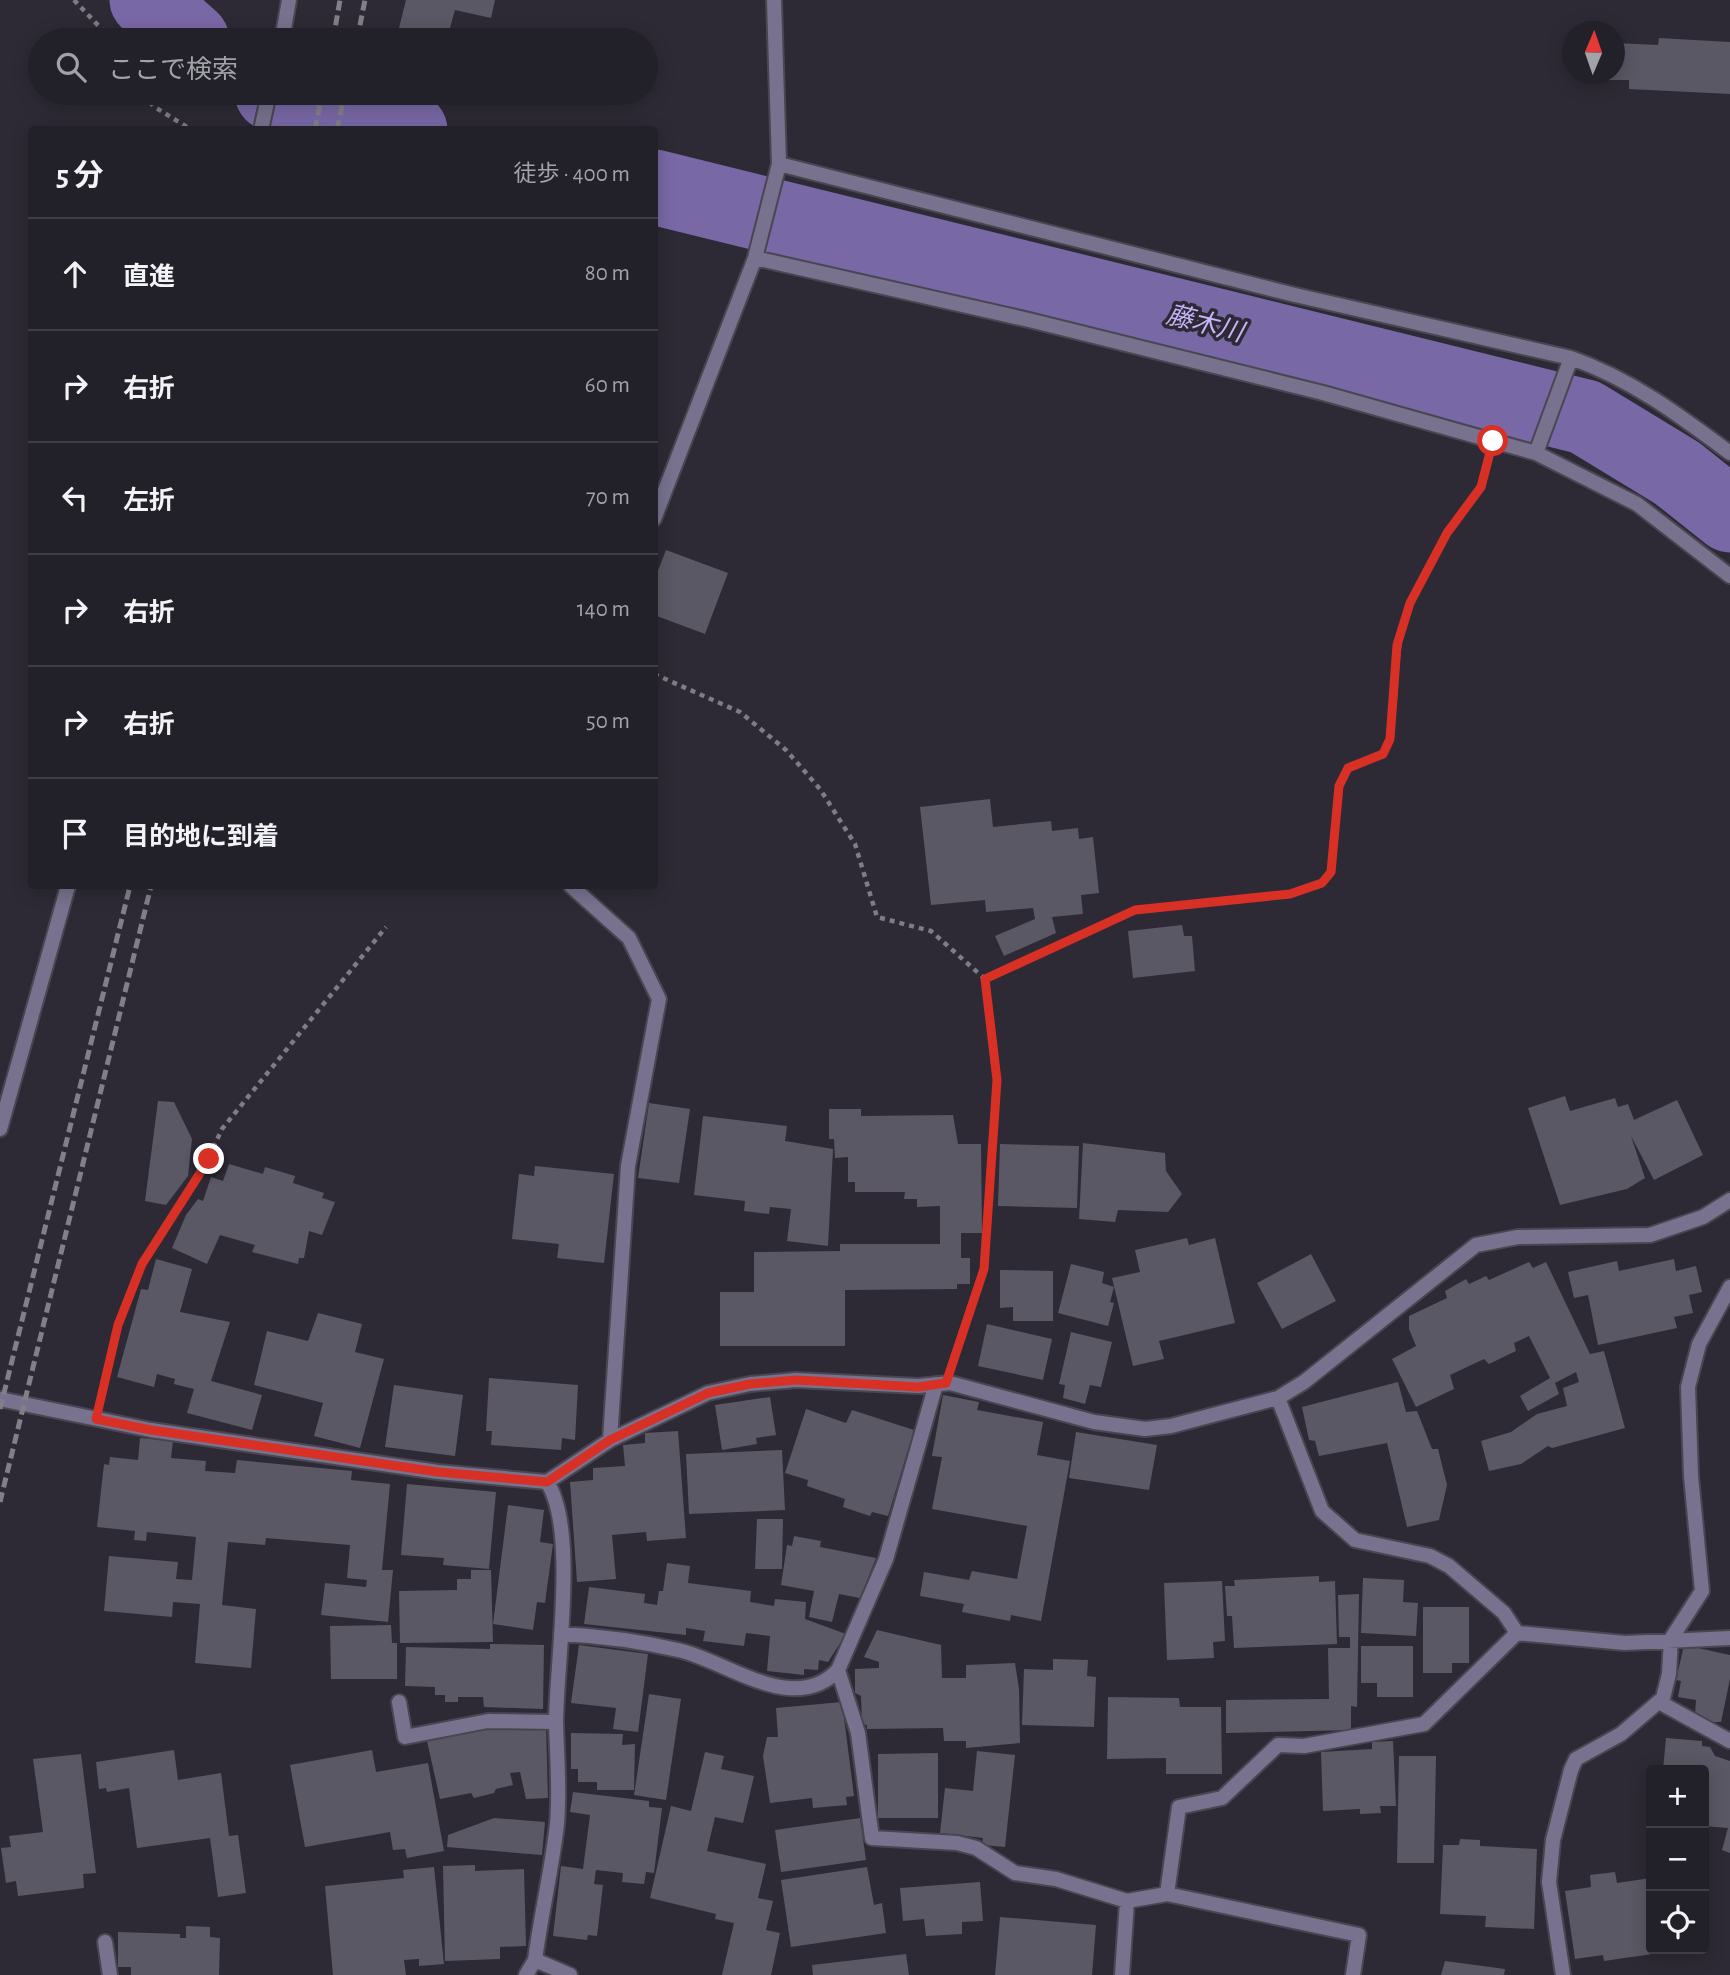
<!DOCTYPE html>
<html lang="ja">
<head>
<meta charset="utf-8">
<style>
  body { margin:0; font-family:"Alegreya Sans","Noto Sans JP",sans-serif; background:#2a2830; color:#f1f3f6 }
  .controls { position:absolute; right:21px; bottom:21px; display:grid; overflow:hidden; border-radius:7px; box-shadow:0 4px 18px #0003 }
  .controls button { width:63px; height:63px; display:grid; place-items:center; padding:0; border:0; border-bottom:2px solid #3f3e45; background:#222028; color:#f1f3f6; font:35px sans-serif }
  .compass { position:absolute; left:1562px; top:21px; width:63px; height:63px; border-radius:50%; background:#222028; box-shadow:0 4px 18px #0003; rotate:2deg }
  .stop { position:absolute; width:21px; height:21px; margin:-16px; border:5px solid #d93025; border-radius:50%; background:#fff }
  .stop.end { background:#d93025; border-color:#fff; box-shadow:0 2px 7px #0008 }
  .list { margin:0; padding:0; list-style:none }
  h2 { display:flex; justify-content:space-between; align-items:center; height:91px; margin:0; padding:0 28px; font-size:30px }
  h2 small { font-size:23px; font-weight:400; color:#a2a3a8 }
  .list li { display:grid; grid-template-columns:46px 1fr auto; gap:21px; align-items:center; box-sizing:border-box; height:112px; padding:0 28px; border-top:2px solid #3f3e45 }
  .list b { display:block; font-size:26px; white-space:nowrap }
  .list em { font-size:23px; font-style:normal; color:#a2a3a8 }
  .icon { flex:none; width:38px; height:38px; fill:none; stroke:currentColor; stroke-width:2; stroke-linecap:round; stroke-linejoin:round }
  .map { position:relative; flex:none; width:1730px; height:1975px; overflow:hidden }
  .search { position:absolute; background:#222028; box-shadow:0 4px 18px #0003; left:28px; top:28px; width:630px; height:77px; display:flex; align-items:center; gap:18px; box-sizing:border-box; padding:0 24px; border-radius:38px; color:#a2a3a8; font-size:26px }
  .panel { position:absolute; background:#222028; box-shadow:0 4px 18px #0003; left:28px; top:126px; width:630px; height:763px; border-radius:7px }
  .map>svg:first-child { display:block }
</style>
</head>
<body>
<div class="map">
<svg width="1730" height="1975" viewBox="0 0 1730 1975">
  <rect width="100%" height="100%" fill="#2d2a35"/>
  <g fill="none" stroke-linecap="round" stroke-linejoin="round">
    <path stroke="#7968a6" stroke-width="75" d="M 147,0 L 192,40
      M 272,93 L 299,104 L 410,130
      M 654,187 L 1585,417 L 1677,473 L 1730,515"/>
  </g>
  <path fill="#5a5864" d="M 406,0 L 495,0 L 491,18 L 455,10 L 450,28 L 470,33 L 468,40 L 396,40 Z
    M 1659,38 L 1730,42 L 1730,94 L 1629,89 L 1629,80 L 1608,80 L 1608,74 L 1614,74 L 1614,43 L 1658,45 Z
    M 666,550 L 728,573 L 705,634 L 654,615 L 654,581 Z
    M 990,799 L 993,827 L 1051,821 L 1052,831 L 1078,828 L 1079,839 L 1093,837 L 1099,893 L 1081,895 L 1083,914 L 1052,917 L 1056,933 L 1004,956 L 995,936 L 1035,919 L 1033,908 L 986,912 L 985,900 L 931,905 L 920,807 Z
    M 1182,925 L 1184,936 L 1192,936 L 1195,971 L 1133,978 L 1128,931 Z
    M 1565,1096 L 1570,1111 L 1615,1098 L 1618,1107 L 1628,1104 L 1634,1120 L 1677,1100 L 1703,1155 L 1654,1180 L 1631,1136 L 1645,1178 L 1627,1189 L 1560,1205 L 1528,1108 Z
    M 158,1101 L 174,1102 L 192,1139 L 188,1176 L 166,1205 L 145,1201 Z
    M 649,1103 L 690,1109 L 679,1183 L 638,1178 Z
    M 829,1109 L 861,1109 L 861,1116 L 953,1115 L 958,1144 L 981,1144 L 982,1233 L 961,1233 L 961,1258 L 970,1258 L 970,1284 L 957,1284 L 957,1289 L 845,1290 L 845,1346 L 720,1346 L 720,1292 L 754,1292 L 754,1252 L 840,1251 L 840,1244 L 940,1244 L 940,1206 L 917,1207 L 917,1199 L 904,1199 L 905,1192 L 855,1192 L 855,1182 L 848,1182 L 848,1157 L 835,1158 L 834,1139 L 829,1139 Z
    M 703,1116 L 787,1126 L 785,1141 L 833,1149 L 828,1246 L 787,1241 L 791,1209 L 770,1207 L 769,1214 L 744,1211 L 745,1201 L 694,1195 Z
    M 1083,1143 L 1165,1153 L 1166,1171 L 1182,1194 L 1168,1212 L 1118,1210 L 1115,1222 L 1079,1219 Z
    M 1000,1144 L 1079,1146 L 1077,1208 L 998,1206 Z
    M 229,1164 L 263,1174 L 265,1167 L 295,1176 L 293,1183 L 324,1193 L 322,1198 L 335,1202 L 322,1235 L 309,1231 L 304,1258 L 299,1258 L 298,1264 L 252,1252 L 255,1245 L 220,1235 L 207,1264 L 172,1248 L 186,1215 L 198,1199 L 203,1201 L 211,1177 L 223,1181 Z
    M 535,1166 L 614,1174 L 604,1263 L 557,1258 L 559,1244 L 512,1239 L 519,1174 L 534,1176 Z
    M 1187,1238 L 1189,1245 L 1215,1238 L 1235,1323 L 1159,1341 L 1164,1359 L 1133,1366 L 1112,1278 L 1140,1272 L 1135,1250 Z
    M 1311,1254 L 1336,1301 L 1282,1329 L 1257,1283 Z
    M 156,1259 L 192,1269 L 180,1312 L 230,1322 L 211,1381 L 262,1395 L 252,1430 L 187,1413 L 194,1389 L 174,1384 L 175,1379 L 157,1374 L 154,1387 L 117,1377 L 141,1289 L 148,1290 Z
    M 1674,1259 L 1676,1271 L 1696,1266 L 1702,1292 L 1689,1295 L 1693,1313 L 1674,1317 L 1677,1328 L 1598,1345 L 1588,1295 L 1574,1298 L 1568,1272 L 1617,1261 L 1619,1271 Z
    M 1529,1262 L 1533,1268 L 1546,1262 L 1590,1354 L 1604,1351 L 1625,1428 L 1552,1448 L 1548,1446 L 1521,1464 L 1489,1471 L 1481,1441 L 1511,1432 L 1537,1414 L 1567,1406 L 1563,1388 L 1579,1382 L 1576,1372 L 1555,1383 L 1559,1394 L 1528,1411 L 1520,1396 L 1550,1378 L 1529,1336 L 1514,1343 L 1516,1351 L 1489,1364 L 1484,1359 L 1450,1375 L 1454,1389 L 1416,1407 L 1392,1359 L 1416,1346 L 1409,1329 L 1409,1316 L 1447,1298 L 1445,1291 L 1466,1279 L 1469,1284 L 1486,1276 L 1489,1280 Z
    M 1071,1264 L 1104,1272 L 1102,1283 L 1114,1287 L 1110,1302 L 1114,1303 L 1108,1326 L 1058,1313 Z
    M 1000,1270 L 1053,1271 L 1053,1321 L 1013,1321 L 1013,1307 L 1000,1308 Z
    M 318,1313 L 362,1324 L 355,1352 L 384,1359 L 360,1448 L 314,1436 L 323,1403 L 254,1385 L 267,1331 L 308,1341 Z
    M 987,1324 L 1052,1339 L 1043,1380 L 978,1366 Z
    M 1071,1332 L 1112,1342 L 1101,1387 L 1090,1385 L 1085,1404 L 1063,1398 L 1065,1385 L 1059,1384 Z
    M 489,1378 L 578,1385 L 575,1440 L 562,1438 L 561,1450 L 491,1445 L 492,1431 L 486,1431 Z
    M 1398,1382 L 1406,1412 L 1417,1411 L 1432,1449 L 1438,1449 L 1447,1485 L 1439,1520 L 1407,1527 L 1387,1443 L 1319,1456 L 1315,1441 L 1309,1440 L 1302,1407 Z
    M 394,1385 L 463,1395 L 455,1456 L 385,1447 Z
    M 943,1395 L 979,1402 L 977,1410 L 1043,1422 L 1037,1455 L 1070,1461 L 1041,1621 L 1011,1615 L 1010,1621 L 962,1612 L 964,1604 L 920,1596 L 924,1572 L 969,1580 L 972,1571 L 1017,1579 L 1027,1526 L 932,1509 L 942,1457 L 932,1456 Z
    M 770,1397 L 776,1435 L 756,1438 L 757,1444 L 722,1450 L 715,1405 Z
    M 806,1409 L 846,1423 L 852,1410 L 914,1430 L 888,1516 L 872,1512 L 870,1516 L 843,1507 L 845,1499 L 807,1486 L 808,1480 L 785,1473 Z
    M 678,1431 L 686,1538 L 647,1541 L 646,1532 L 612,1535 L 616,1579 L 577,1582 L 570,1482 L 593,1480 L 593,1468 L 625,1466 L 623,1445 L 645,1443 L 645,1433 Z
    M 1076,1432 L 1157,1445 L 1149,1490 L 1069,1478 Z
    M 140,1438 L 173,1441 L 171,1458 L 206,1461 L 205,1471 L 235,1473 L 237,1460 L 352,1471 L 351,1480 L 390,1484 L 382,1570 L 393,1570 L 388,1622 L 321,1615 L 325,1583 L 366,1587 L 367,1580 L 347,1578 L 350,1545 L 266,1538 L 265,1545 L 228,1542 L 222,1605 L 256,1609 L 251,1668 L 195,1663 L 200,1604 L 173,1602 L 172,1617 L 104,1611 L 109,1556 L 178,1562 L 176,1579 L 192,1580 L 196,1537 L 147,1532 L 146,1541 L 134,1540 L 135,1531 L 97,1527 L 104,1464 L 109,1465 L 110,1457 L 138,1460 Z
    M 782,1450 L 785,1510 L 689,1514 L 686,1454 Z
    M 407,1484 L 496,1492 L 489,1569 L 443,1565 L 444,1558 L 401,1555 Z
    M 508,1505 L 544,1510 L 540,1542 L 553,1544 L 545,1603 L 537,1602 L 533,1630 L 493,1624 Z
    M 757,1519 L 783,1519 L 782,1569 L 755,1569 Z
    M 794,1536 L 821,1541 L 820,1547 L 876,1558 L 860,1598 L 839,1594 L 832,1622 L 809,1617 L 814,1591 L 781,1585 L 787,1545 L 792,1546 Z
    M 667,1563 L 690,1566 L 688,1583 L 751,1591 L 750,1602 L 774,1606 L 775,1599 L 806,1602 L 805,1619 L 846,1634 L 828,1662 L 819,1660 L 818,1670 L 804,1669 L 804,1675 L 767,1671 L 770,1636 L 746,1633 L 744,1646 L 703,1641 L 705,1631 L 686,1628 L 686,1635 L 584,1624 L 589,1587 L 645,1594 L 644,1603 L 657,1605 L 659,1591 L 663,1591 Z
    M 471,1570 L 491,1570 L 493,1642 L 400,1643 L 399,1591 L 457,1590 L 457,1579 L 471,1579 Z
    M 1319,1576 L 1319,1582 L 1335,1581 L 1337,1644 L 1234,1648 L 1232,1616 L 1227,1616 L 1225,1586 L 1235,1586 L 1234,1580 Z
    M 1363,1578 L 1404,1580 L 1403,1602 L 1418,1603 L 1416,1636 L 1361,1633 Z
    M 1222,1581 L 1225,1641 L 1213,1642 L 1214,1658 L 1167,1660 L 1164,1583 Z
    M 1359,1594 L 1357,1707 L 1351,1706 L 1351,1730 L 1226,1733 L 1226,1700 L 1329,1699 L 1328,1648 L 1350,1648 L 1350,1637 L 1339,1637 L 1338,1595 Z
    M 1423,1607 L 1469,1607 L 1469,1663 L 1452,1663 L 1452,1673 L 1423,1673 Z
    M 391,1625 L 392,1643 L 397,1643 L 397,1679 L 331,1679 L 330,1626 Z
    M 877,1630 L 941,1645 L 942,1678 L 966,1678 L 966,1665 L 1015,1663 L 1019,1689 L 1020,1743 L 966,1748 L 966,1741 L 944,1741 L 943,1728 L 867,1729 L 867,1725 L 862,1724 L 861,1696 L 855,1693 L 855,1669 L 879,1668 L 879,1662 L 864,1657 Z
    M 490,1644 L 544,1645 L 543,1709 L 484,1707 L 483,1697 L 458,1697 L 458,1702 L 445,1702 L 445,1695 L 435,1695 L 435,1687 L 405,1686 L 406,1647 L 490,1649 Z
    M 579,1645 L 648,1654 L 638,1732 L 613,1729 L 616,1708 L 571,1703 Z
    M 1684,1645 L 1730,1655 L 1730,1679 L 1721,1722 L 1709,1722 L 1695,1714 L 1696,1700 L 1678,1697 L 1681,1681 L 1676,1680 Z
    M 1361,1646 L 1413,1646 L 1413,1697 L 1377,1697 L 1377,1683 L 1361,1683 Z
    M 1053,1659 L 1088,1660 L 1087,1676 L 1096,1677 L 1094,1727 L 1022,1725 L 1024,1669 L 1053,1670 Z
    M 649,1694 L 681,1699 L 666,1800 L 634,1795 Z
    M 1108,1697 L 1179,1698 L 1180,1707 L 1221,1707 L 1222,1774 L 1166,1774 L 1166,1758 L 1107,1759 Z
    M 842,1702 L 854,1796 L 846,1797 L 847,1805 L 813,1808 L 812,1798 L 770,1803 L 763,1756 L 767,1737 L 778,1737 L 776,1708 Z
    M 502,1725 L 546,1725 L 548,1798 L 526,1799 L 520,1772 L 510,1773 L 513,1785 L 496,1789 L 494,1793 L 474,1798 L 471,1793 L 440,1799 L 427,1741 Z
    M 571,1733 L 623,1734 L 622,1745 L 635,1744 L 634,1790 L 597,1790 L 597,1782 L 578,1782 L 578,1769 L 571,1769 Z
    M 1666,1738 L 1702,1741 L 1702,1746 L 1710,1747 L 1715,1756 L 1730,1761 L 1730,1853 L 1722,1850 L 1728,1828 L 1704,1826 L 1704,1770 L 1663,1770 Z
    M 1393,1741 L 1396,1806 L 1380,1806 L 1381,1813 L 1360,1814 L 1360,1809 L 1323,1811 L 1321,1752 L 1372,1749 L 1372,1742 Z
    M 174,1750 L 178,1780 L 221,1773 L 229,1836 L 238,1835 L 246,1893 L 218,1897 L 210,1838 L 137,1848 L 129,1788 L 107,1792 L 106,1788 L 99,1789 L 96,1762 Z
    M 372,1750 L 376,1772 L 428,1763 L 444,1851 L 407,1858 L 405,1849 L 393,1850 L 390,1832 L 305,1847 L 290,1765 Z
    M 977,1751 L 1015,1755 L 1005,1847 L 982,1845 L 983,1838 L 940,1833 L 945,1788 L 973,1791 Z
    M 705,1752 L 724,1756 L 721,1769 L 754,1776 L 743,1823 L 715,1817 L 707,1851 L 766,1864 L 758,1898 L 773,1901 L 766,1930 L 780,1933 L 771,1975 L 722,1975 L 734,1923 L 715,1919 L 716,1914 L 650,1898 L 671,1806 L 691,1811 Z
    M 938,1753 L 938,1818 L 878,1818 L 878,1754 Z
    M 81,1754 L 96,1873 L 83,1874 L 84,1888 L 18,1896 L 16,1881 L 6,1883 L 1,1848 L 11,1847 L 9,1836 L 43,1832 L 33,1759 Z
    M 1399,1756 L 1436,1756 L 1434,1863 L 1397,1863 Z
    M 573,1792 L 649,1801 L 649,1807 L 662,1808 L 654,1873 L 646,1872 L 644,1884 L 622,1882 L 623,1873 L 596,1870 L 594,1884 L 603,1885 L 597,1936 L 588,1935 L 587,1940 L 553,1936 L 561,1866 L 583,1869 L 590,1815 L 570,1812 Z
    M 494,1818 L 545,1822 L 542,1855 L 447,1847 L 448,1835 Z
    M 860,1818 L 866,1860 L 781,1872 L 775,1830 Z
    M 1460,1839 L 1480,1840 L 1480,1846 L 1537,1849 L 1534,1929 L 1485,1927 L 1486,1916 L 1440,1914 L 1443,1845 L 1459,1845 Z
    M 475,1865 L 475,1871 L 524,1869 L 526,1946 L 500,1947 L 500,1959 L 445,1961 L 443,1866 Z
    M 434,1867 L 444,1964 L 419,1966 L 419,1959 L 404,1960 L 406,1975 L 333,1975 L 325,1886 L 404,1878 L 403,1870 Z
    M 867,1867 L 874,1905 L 882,1903 L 886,1933 L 791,1947 L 781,1880 Z
    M 1615,1872 L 1617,1883 L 1651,1878 L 1651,1949 L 1673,1951 L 1604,1961 L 1603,1955 L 1575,1959 L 1565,1891 L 1591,1887 L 1590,1875 Z
    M 980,1882 L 983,1921 L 962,1922 L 962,1934 L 926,1936 L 924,1919 L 903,1921 L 900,1888 Z
    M 1000,1917 L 1096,1925 L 1092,1975 L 995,1975 Z
    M 186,1926 L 210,1927 L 210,1937 L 220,1938 L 219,1975 L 131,1975 L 131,1967 L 118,1967 L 118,1932 L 180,1934 L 180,1938 L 186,1938 Z
    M 906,1954 L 909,1975 L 813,1975 L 812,1965 Z
    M 1445,1961 L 1505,1969 L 1504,1975 L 1441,1975 Z"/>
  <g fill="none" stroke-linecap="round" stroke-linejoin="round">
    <defs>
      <path id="service" d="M 399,1702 L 405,1737 L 488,1721 L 556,1722
        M 1659,1702 L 1730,1741
        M 105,1942 L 110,1975"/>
      <path id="minor" d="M 282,40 L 289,0
        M 261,130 L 269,93
        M 779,164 L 1295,295 L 1571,358 C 1631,379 1679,415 1730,453
        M 755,258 L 1029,320 L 1323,393 L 1536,453 L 1637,504 L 1730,576
        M 1536,453 L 1571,358
        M 654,519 L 755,258 L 779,164 L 774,0
        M 571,886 L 629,938 L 659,999 L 628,1166 L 610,1440
        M 0,1129 L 68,886
        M 1278,1398 L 1322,1511 L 1355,1540 L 1430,1556 L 1449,1566 L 1504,1613 L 1517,1633 L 1625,1643 L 1730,1638
        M 0,1399 L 151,1430 L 438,1472 L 547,1482 L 610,1440 L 708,1393 L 750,1384 L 796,1380 L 918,1386 L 950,1383 L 1094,1422 L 1145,1429 L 1171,1426 L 1278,1398 L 1304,1382 L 1476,1245 L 1518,1237 L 1650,1235 L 1703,1217 L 1730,1200
        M 547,1482 C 578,1529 556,1664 556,1723 C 557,1757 560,1790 557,1824 C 552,1869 541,1914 535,1960 L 570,1975
        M 561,1634 C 600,1636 639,1641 678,1650 C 725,1660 794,1717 838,1670 L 886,1559 L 936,1384
        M 838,1670 L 858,1733 L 872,1838 L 957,1843 L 976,1848 L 1015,1873 L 1056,1879 L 1127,1901
        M 1167,1894 L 1179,1807 L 1222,1798 L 1278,1745 L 1304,1746 L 1424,1724 L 1517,1633
        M 526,1975 L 535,1960
        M 1122,1975 L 1127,1901 L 1167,1894 L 1359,1935 L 1353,1975
        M 1563,1975 L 1549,1882 L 1553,1840 L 1571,1770 L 1576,1759 L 1621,1734 L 1663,1698 L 1669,1674 L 1671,1639 L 1702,1591 L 1691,1476 L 1688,1387 L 1699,1344 L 1730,1287"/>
    </defs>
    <use href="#service" stroke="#494651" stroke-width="18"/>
    <use href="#minor" stroke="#494651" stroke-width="18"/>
    <path stroke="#7f7c86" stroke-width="4.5" stroke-dasharray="5 5" stroke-linecap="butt" d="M 74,0 L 112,40
      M 145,93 L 153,106 L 192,130
      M 654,674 L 740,712 L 786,750 L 820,789 L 855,844 L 877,917 L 931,931 L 985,979 L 997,1080 L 984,1269 L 955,1355
      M 985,979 L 1135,910 L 1290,894 L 1322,883 L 1331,872 L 1339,786 L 1348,768 L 1383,754 C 1403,709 1389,652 1411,602 C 1421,579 1434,552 1448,531 C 1463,509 1480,493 1486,467
      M 102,1391 L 118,1325 L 142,1264 L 200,1176 L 222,1129 L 386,927"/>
    <use href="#service" stroke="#78728e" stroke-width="14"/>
    <use href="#minor" stroke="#78728e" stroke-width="14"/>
    <path stroke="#827f89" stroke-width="5" stroke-dasharray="10 5" stroke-linecap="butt" d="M 333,40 L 340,0
      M 357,40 L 365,0
      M 315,130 L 322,93
      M 337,130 L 345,93
      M 0,1409 L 130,886
      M 0,1502 L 151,886"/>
  </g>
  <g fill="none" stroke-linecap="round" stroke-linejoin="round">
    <path stroke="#d93025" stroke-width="9" d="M 209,1159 L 142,1264 L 118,1325 L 96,1419 L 151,1430 L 438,1472 L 547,1482 L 610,1440 L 708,1393 L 750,1384 L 796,1380 L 918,1387 L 946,1383 L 984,1269 L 997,1080 L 985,979 L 1135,910 L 1290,894 L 1322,883 L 1331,872 L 1339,786 L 1348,768 L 1383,754 L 1390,739 L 1397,645 L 1410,603 L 1447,533 L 1481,487 L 1493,441"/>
  </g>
  <g text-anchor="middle" stroke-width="7" stroke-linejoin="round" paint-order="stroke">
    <g font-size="26" font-style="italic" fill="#c6b4fb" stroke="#2d2a35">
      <text transform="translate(1205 323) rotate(14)" y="9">藤木川</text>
    </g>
  </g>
</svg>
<div class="controls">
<button>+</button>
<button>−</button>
<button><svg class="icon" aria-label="locate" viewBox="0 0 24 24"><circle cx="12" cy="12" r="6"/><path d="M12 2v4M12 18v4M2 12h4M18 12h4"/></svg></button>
</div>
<svg class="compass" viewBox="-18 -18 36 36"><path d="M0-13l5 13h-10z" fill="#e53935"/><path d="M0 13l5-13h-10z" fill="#a2a3a8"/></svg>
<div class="stop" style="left:1493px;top:441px"></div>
<div class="stop end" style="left:209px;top:1159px"></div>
<div class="search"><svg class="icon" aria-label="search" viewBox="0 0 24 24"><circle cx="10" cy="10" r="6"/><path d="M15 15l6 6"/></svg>ここで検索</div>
<section class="panel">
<h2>5 分<small>徒歩 · 400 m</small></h2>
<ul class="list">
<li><svg class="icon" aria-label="ahead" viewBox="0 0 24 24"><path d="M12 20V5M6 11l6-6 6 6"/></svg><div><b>直進</b></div><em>80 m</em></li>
<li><svg class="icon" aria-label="right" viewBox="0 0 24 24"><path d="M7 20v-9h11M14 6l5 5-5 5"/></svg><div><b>右折</b></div><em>60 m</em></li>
<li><svg class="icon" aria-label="left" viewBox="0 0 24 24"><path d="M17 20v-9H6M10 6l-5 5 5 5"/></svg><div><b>左折</b></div><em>70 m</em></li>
<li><svg class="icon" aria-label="right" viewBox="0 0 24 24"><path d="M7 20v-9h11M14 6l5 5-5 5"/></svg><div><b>右折</b></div><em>140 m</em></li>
<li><svg class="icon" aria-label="right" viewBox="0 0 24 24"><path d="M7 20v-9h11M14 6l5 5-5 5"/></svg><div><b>右折</b></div><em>50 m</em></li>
<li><svg class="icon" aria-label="arrive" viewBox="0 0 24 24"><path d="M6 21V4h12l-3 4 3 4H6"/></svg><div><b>目的地に到着</b></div></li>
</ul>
</section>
</div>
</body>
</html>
